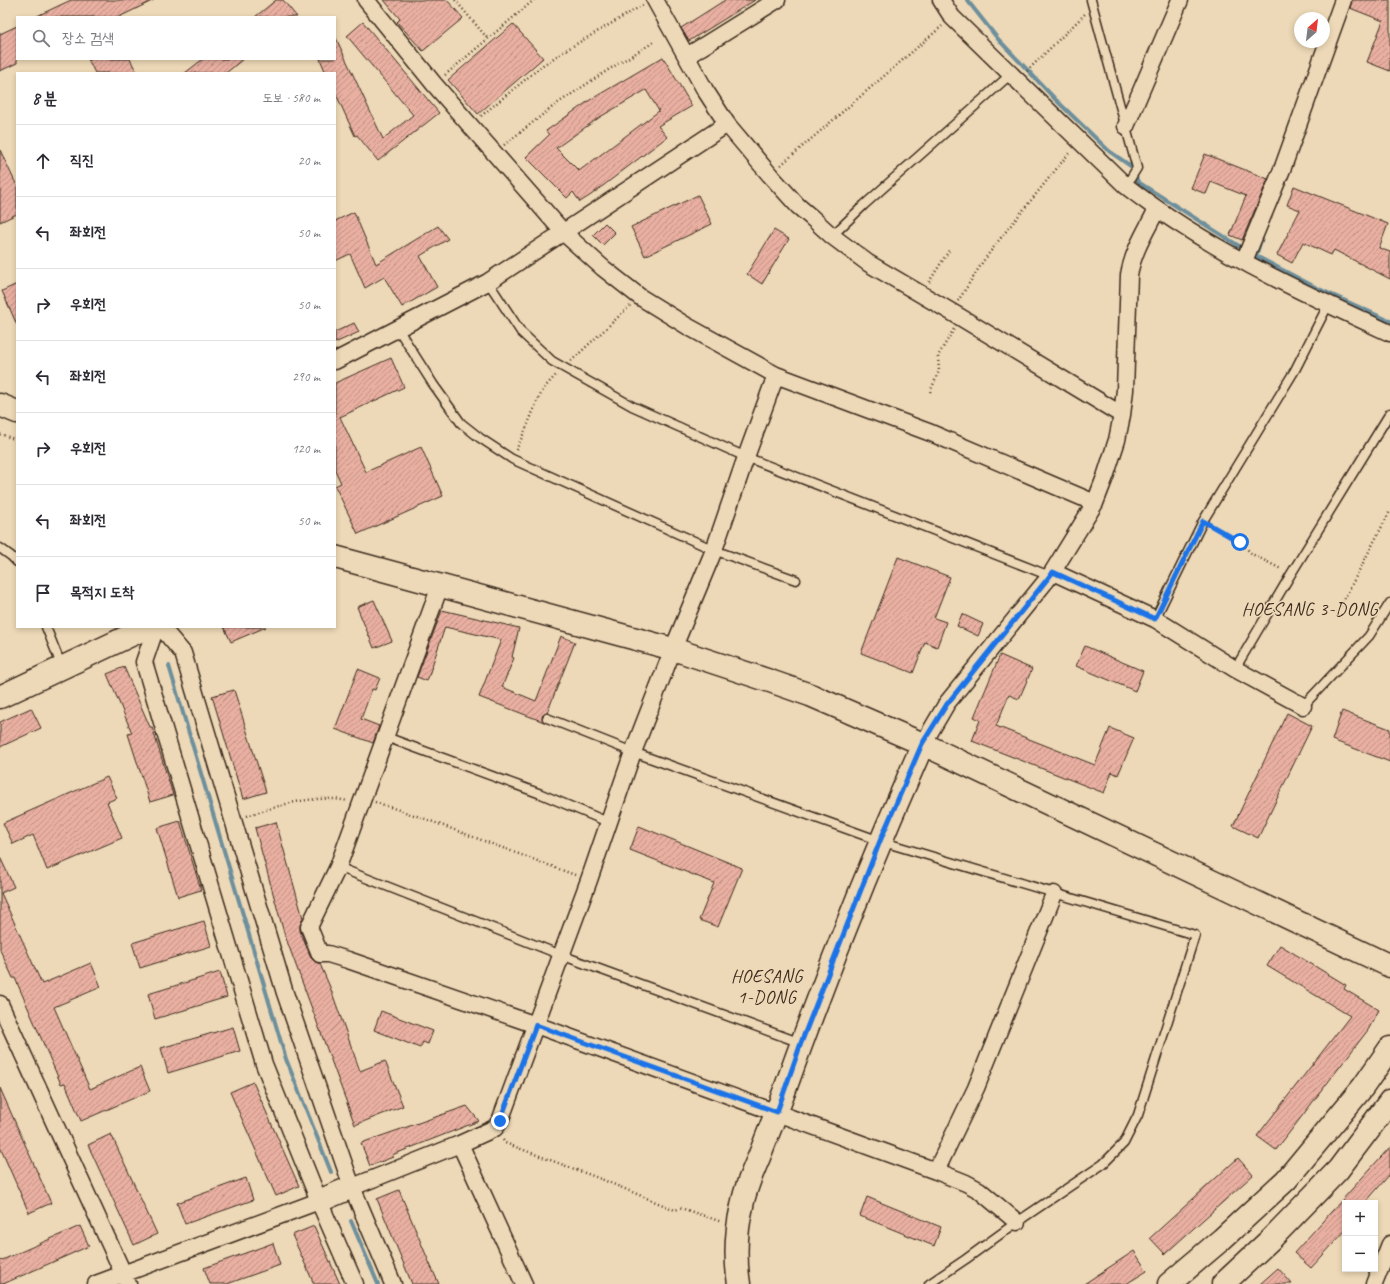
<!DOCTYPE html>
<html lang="ko">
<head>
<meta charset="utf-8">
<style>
  body { margin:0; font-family:Caveat,"Poor Story",sans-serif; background:#f2f2f3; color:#2b2b33 }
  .controls { position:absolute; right:12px; bottom:12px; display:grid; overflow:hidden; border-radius:0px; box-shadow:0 2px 6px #0003 }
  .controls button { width:36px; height:36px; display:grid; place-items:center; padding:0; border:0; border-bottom:1px solid #e1e1e2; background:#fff; color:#2b2b33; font:20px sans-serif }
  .compass { position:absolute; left:1294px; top:12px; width:36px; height:36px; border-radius:50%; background:#fff; box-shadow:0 2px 6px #0003; rotate:28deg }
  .stop { position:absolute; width:12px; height:12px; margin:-9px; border:3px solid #1a73e8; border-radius:50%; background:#fff }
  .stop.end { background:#1a73e8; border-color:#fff; box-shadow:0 1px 4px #0008 }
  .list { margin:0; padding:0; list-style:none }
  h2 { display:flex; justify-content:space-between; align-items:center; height:52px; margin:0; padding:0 16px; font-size:17px }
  h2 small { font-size:13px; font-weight:400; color:#7c7c81 }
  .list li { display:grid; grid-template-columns:26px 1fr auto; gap:12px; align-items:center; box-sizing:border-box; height:72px; padding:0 16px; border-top:1px solid #e1e1e2 }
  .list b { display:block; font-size:15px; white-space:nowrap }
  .list em { font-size:13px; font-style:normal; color:#7c7c81 }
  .icon { flex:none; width:22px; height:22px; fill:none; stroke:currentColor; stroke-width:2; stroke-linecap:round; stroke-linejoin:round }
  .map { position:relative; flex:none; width:1390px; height:1284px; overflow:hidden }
  .search { position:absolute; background:#fff; box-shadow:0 2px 6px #0003; left:16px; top:16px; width:320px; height:44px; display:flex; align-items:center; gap:10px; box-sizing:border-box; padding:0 14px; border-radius:0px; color:#7c7c81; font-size:15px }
  .panel { position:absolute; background:#fff; box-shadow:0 2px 6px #0003; left:16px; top:72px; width:320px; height:556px; border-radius:0px }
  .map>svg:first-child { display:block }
</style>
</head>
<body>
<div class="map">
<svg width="1390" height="1284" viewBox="0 0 1390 1284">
  <defs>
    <pattern id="building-hatch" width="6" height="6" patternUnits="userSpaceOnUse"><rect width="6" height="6" fill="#e9b0a2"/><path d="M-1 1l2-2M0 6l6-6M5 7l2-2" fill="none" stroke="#be8f83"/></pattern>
  </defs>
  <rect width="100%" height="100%" fill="#edd9b7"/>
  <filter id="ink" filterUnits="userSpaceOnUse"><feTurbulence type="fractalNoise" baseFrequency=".025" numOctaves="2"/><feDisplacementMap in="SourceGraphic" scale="8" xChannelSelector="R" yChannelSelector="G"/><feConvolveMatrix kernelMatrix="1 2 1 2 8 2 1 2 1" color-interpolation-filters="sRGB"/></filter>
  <g filter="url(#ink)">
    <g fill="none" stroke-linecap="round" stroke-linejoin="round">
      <path stroke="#6d8f9c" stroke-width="4" d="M 967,0 L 998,39 L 1056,100 L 1109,151 L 1132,167 L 1138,182 L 1239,246
        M 1262,237 L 1256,256 L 1317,288 L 1390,321
        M 169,666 L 286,1059 L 331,1172
        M 351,1221 L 378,1284"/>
    </g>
    <path fill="url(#building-hatch)" stroke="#3b2a1e" fill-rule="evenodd" d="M 71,0 L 154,0 L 119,17 L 35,17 Z
      M 276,0 L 283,0 L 297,17 L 255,17 Z
      M 384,0 L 447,0 L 463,18 L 423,51 L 397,22 L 400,19 Z
      M 725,0 L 755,0 L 689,41 L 681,28 Z
      M 1352,0 L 1390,0 L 1390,71 L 1367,62 L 1383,21 L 1350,8 Z
      M 363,22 L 439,113 L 378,161 L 357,135 L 355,136 L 335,92 L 335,73 L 326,73 L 320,59 L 335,59 L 335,36 L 383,139 L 413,115 L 347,36 Z
      M 513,24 L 543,58 L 478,114 L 448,80 Z
      M 17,26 L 17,63 L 0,71 L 0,34 Z
      M 663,57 L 692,106 L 658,126 L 667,137 L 591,195 L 580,202 L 573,192 L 567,198 L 526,157 L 549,135 L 546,131 L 590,100 ZM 646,90 L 659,111 L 579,171 L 556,148 L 600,117 Z
      M 88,59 L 130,59 L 137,73 L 95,73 Z
      M 203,59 L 243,59 L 226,73 L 185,73 Z
      M 0,150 L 17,186 L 17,214 L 0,222 Z
      M 1205,154 L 1268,179 L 1242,240 L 1230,235 L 1246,196 L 1211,182 L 1206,194 L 1191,188 Z
      M 1294,186 L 1388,224 L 1379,248 L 1390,252 L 1390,279 L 1334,250 L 1331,255 L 1303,242 L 1292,263 L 1277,255 L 1300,210 L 1287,205 Z
      M 698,195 L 712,224 L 645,256 L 631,227 Z
      M 354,212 L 376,264 L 438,226 L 448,239 L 420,256 L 437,287 L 402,307 L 384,277 L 365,288 L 350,254 L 335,261 L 335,221 Z
      M 605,223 L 615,233 L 603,245 L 593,235 Z
      M 774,230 L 789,239 L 762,284 L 747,274 Z
      M 17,284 L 17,325 L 2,291 Z
      M 354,323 L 359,332 L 335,343 L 335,332 Z
      M 391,358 L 404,387 L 340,417 L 366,472 L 421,447 L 443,496 L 358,534 L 335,486 L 341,483 L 335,470 L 335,383 Z
      M 898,557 L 950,577 L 934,618 L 946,622 L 937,647 L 925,642 L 913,673 L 861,653 Z
      M 374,600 L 392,641 L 374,648 L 357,607 Z
      M 442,610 L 519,628 L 512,657 L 514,658 L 502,687 L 536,701 L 561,636 L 575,642 L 547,713 L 544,713 L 542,716 L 544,722 L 479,697 L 501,640 L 445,627 L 427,681 L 417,677 Z
      M 962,614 L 983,624 L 978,636 L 957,626 Z
      M 224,627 L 266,627 L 231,642 Z
      M 1085,646 L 1143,671 L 1135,691 L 1076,666 Z
      M 1000,655 L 1032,669 L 1019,699 L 1009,695 L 996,726 L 1095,765 L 1110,728 L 1134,738 L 1118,775 L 1112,772 L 1104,793 L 972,741 L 980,720 L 974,717 Z
      M 124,667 L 150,727 L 152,727 L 173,795 L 150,802 L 128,734 L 132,733 L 107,674 Z
      M 358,669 L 380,678 L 375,690 L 372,689 L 361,719 L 379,726 L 373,743 L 335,729 Z
      M 234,690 L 266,792 L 243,799 L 212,696 Z
      M 31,708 L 41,728 L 0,747 L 0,722 Z
      M 1342,711 L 1390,729 L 1390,762 L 1332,740 Z
      M 1287,713 L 1312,726 L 1258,838 L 1233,826 Z
      M 107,777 L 117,798 L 107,802 L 122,838 L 47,870 L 33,835 L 13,844 L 3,823 Z
      M 180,821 L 201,890 L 178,897 L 157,828 Z
      M 276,822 L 303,918 L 300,926 L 300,931 L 311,958 L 315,962 L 320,964 L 330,987 L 360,1071 L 385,1061 L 403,1106 L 355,1125 L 284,933 L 255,828 Z
      M 639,826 L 742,868 L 718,927 L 699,920 L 714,883 L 630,850 Z
      M 0,857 L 14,887 L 1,893 L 42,984 L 91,963 L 101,987 L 54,1007 L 90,1089 L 140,1067 L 150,1091 L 81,1121 L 65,1083 L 61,1084 L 15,978 L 13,978 L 0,950 Z
      M 204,921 L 211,946 L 140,968 L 132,943 Z
      M 1280,945 L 1346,985 L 1344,989 L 1379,1010 L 1368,1030 L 1276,1150 L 1257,1136 L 1350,1016 L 1267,966 Z
      M 220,972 L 227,997 L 155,1019 L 148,994 Z
      M 381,1011 L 433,1031 L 428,1044 L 423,1042 L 420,1048 L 374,1030 Z
      M 233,1027 L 240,1051 L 168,1073 L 161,1048 Z
      M 253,1082 L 299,1186 L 276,1196 L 230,1092 Z
      M 0,1088 L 51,1203 L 29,1213 L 0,1147 Z
      M 467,1106 L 479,1121 L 392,1155 L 393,1157 L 370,1166 L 361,1143 Z
      M 111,1134 L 157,1234 L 134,1245 L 88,1145 Z
      M 1390,1147 L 1390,1174 L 1365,1203 L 1345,1203 L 1345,1231 L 1311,1268 L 1294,1253 Z
      M 1238,1158 L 1253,1175 L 1165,1254 L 1150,1238 Z
      M 246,1178 L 253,1200 L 185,1224 L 177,1203 Z
      M 399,1190 L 429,1262 L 439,1284 L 412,1284 L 377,1199 Z
      M 867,1197 L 941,1227 L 934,1246 L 860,1216 Z
      M 80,1226 L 89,1246 L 3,1284 L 0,1284 L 0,1261 Z
      M 314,1226 L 340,1284 L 314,1284 L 292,1235 Z
      M 273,1243 L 280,1265 L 227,1284 L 210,1284 L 204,1268 Z
      M 1134,1251 L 1147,1271 L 1126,1284 L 1084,1284 Z
      M 1278,1268 L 1292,1284 L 1260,1284 Z"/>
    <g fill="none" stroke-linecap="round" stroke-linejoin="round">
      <defs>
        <path id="lane" d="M 1091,0 L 1137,168 L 1126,186
          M 832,236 L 864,205 L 1011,74
          M 488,282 L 521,332 L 552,361 L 632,406 L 746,457 L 1050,576
          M 398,329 L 433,384 L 461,423 L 480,438 L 512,459 L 714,550 L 796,580
          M 0,548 L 11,556 L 17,562
          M 1155,619 L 1203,521 L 1295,370 L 1328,305
          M 46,627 L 62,667
          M 1235,669 L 1291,574 L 1390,413
          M 1303,706 L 1369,636 L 1390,603
          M 547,718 L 633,752 L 880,841 L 1195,935 L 1138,1115 L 1124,1143 L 1103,1164 L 1017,1222 L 966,1259 L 929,1284
          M 386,737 L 541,794 L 608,822
          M 338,867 L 561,955 L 801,1043"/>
        <path id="street" d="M 366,0 L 434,84 L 564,233 L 603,268 L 640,297 L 687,326 L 776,375 L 931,433 L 1095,503
          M 655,0 L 705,90 L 727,124 L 770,175 L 798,206 L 811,217 L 832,236 L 868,263 L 960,317 L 1122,415
          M 941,0 L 952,17 L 1126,186 C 1205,248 1299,291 1390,333
          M 687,56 L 777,0
          M 1126,126 L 1180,0
          M 1244,261 L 1283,167 L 1343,0
          M 335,361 L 488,282 L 727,124
          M 1053,572 L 1155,619 L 1235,669 L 1303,706
          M 440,586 L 338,867 L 309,927 L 320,954 L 328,954 L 348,960 L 536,1025 L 936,1171 L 966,1183 L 979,1190 L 1017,1222
          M 156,627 L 144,662 L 264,1064 L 319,1201 L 355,1284
          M 161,627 L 183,653 L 285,993 L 352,1187 L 393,1284
          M 923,744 L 947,703 L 1050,576 L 1095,503 L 1105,477 L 1117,440 L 1122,415 L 1125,390 L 1129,275 C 1133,251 1146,231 1157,209
          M 0,1004 L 128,1284
          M 460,1144 L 524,1284
          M 936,1171 L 976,1088 L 1054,894
          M 345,1190 L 460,1144 L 495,1128 L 500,1121 L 589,880 L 633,752 L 673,649 L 714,550 L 746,457 L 776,375
          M 96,1284 L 319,1201
          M 1374,1284 L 1390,1244"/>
        <path id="secondary" d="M 0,405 L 17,412
          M 335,557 L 673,649 L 770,681 L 810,695 L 923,744 L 1390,966
          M 0,697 L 148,627
          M 319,1201 L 345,1190
          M 739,1284 C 735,1258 736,1231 742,1206 C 745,1189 752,1173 759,1157 C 767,1136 776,1114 784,1092 C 826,974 872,858 923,744
          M 1169,1284 L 1222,1239 L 1286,1180 L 1363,1087 L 1390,1048
          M 1223,1284 L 1270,1240 L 1338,1170 L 1390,1101"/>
      </defs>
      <use href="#lane" stroke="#3b2a1e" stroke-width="11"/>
      <use href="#street" stroke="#3b2a1e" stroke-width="19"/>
      <use href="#secondary" stroke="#3b2a1e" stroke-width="25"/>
      <path stroke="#3b2a1e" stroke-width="2.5" stroke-dasharray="1 3" stroke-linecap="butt" d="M 455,0 L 488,39
        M 1027,71 L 1085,14
        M 445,75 L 534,0
        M 481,116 L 543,65 L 566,50 L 643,5
        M 504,145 L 555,105 L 608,70 L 654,42
        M 781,165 L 942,26
        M 929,282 L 950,249
        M 958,301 L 984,260 L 1003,235 L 1070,152
        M 571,361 L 630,306
        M 930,392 L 939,371 L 938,356 L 954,329
        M 0,434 L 17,440
        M 516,450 L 528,424 L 538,399 L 545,387 L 556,375
        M 1211,526 L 1240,542 L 1252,554 L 1281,569
        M 1337,613 L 1390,511
        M 375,802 L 420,817 L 575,875
        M 247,816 C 280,805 313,794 348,801
        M 503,1140 L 505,1143 L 601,1179 L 675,1210 L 681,1208 L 722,1222"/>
      <use href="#lane" stroke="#edd9b7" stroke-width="8"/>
      <use href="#street" stroke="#edd9b7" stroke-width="16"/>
      <use href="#secondary" stroke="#edd9b7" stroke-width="22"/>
    </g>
  </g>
  <g fill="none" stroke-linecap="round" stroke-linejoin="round" filter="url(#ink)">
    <path stroke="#1a73e8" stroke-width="5" d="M 500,1121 L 536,1025 L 777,1112 L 801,1043 L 880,841 L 922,744 L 947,704 L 1053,572 L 1155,619 L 1203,521 L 1240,542"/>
  </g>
  <g text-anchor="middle" stroke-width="3.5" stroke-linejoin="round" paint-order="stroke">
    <g font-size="18" letter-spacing="1" fill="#3b2a1e" stroke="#edd9b7">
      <text x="1310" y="615">HOESANG 3-DONG</text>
      <text x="767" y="982">HOESANG<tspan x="767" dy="21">1-DONG</tspan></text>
    </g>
  </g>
</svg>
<div class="controls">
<button>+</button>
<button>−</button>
</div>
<svg class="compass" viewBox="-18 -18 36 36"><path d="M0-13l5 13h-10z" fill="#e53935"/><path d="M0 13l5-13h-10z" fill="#7c7c81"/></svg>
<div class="stop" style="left:1240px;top:542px"></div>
<div class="stop end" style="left:500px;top:1121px"></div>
<div class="search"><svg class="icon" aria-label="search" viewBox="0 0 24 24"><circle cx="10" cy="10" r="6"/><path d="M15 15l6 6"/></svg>장소 검색</div>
<section class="panel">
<h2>8 분<small>도보 · 580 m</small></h2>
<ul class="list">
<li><svg class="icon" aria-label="ahead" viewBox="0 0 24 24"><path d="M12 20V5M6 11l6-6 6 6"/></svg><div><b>직진</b></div><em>20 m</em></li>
<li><svg class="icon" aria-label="left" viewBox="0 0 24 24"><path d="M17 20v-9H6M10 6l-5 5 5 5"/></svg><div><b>좌회전</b></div><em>50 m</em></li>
<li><svg class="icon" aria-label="right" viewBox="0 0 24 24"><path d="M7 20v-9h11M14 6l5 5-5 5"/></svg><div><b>우회전</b></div><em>50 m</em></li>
<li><svg class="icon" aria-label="left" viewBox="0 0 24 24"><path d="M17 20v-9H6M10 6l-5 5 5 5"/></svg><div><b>좌회전</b></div><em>290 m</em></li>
<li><svg class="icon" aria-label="right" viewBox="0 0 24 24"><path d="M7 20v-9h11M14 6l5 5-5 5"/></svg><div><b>우회전</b></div><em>120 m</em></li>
<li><svg class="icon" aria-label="left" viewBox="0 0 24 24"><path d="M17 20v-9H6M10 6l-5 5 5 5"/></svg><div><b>좌회전</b></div><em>50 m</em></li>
<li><svg class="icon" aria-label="arrive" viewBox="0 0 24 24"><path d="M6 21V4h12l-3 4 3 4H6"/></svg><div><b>목적지 도착</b></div></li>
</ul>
</section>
</div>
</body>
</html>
